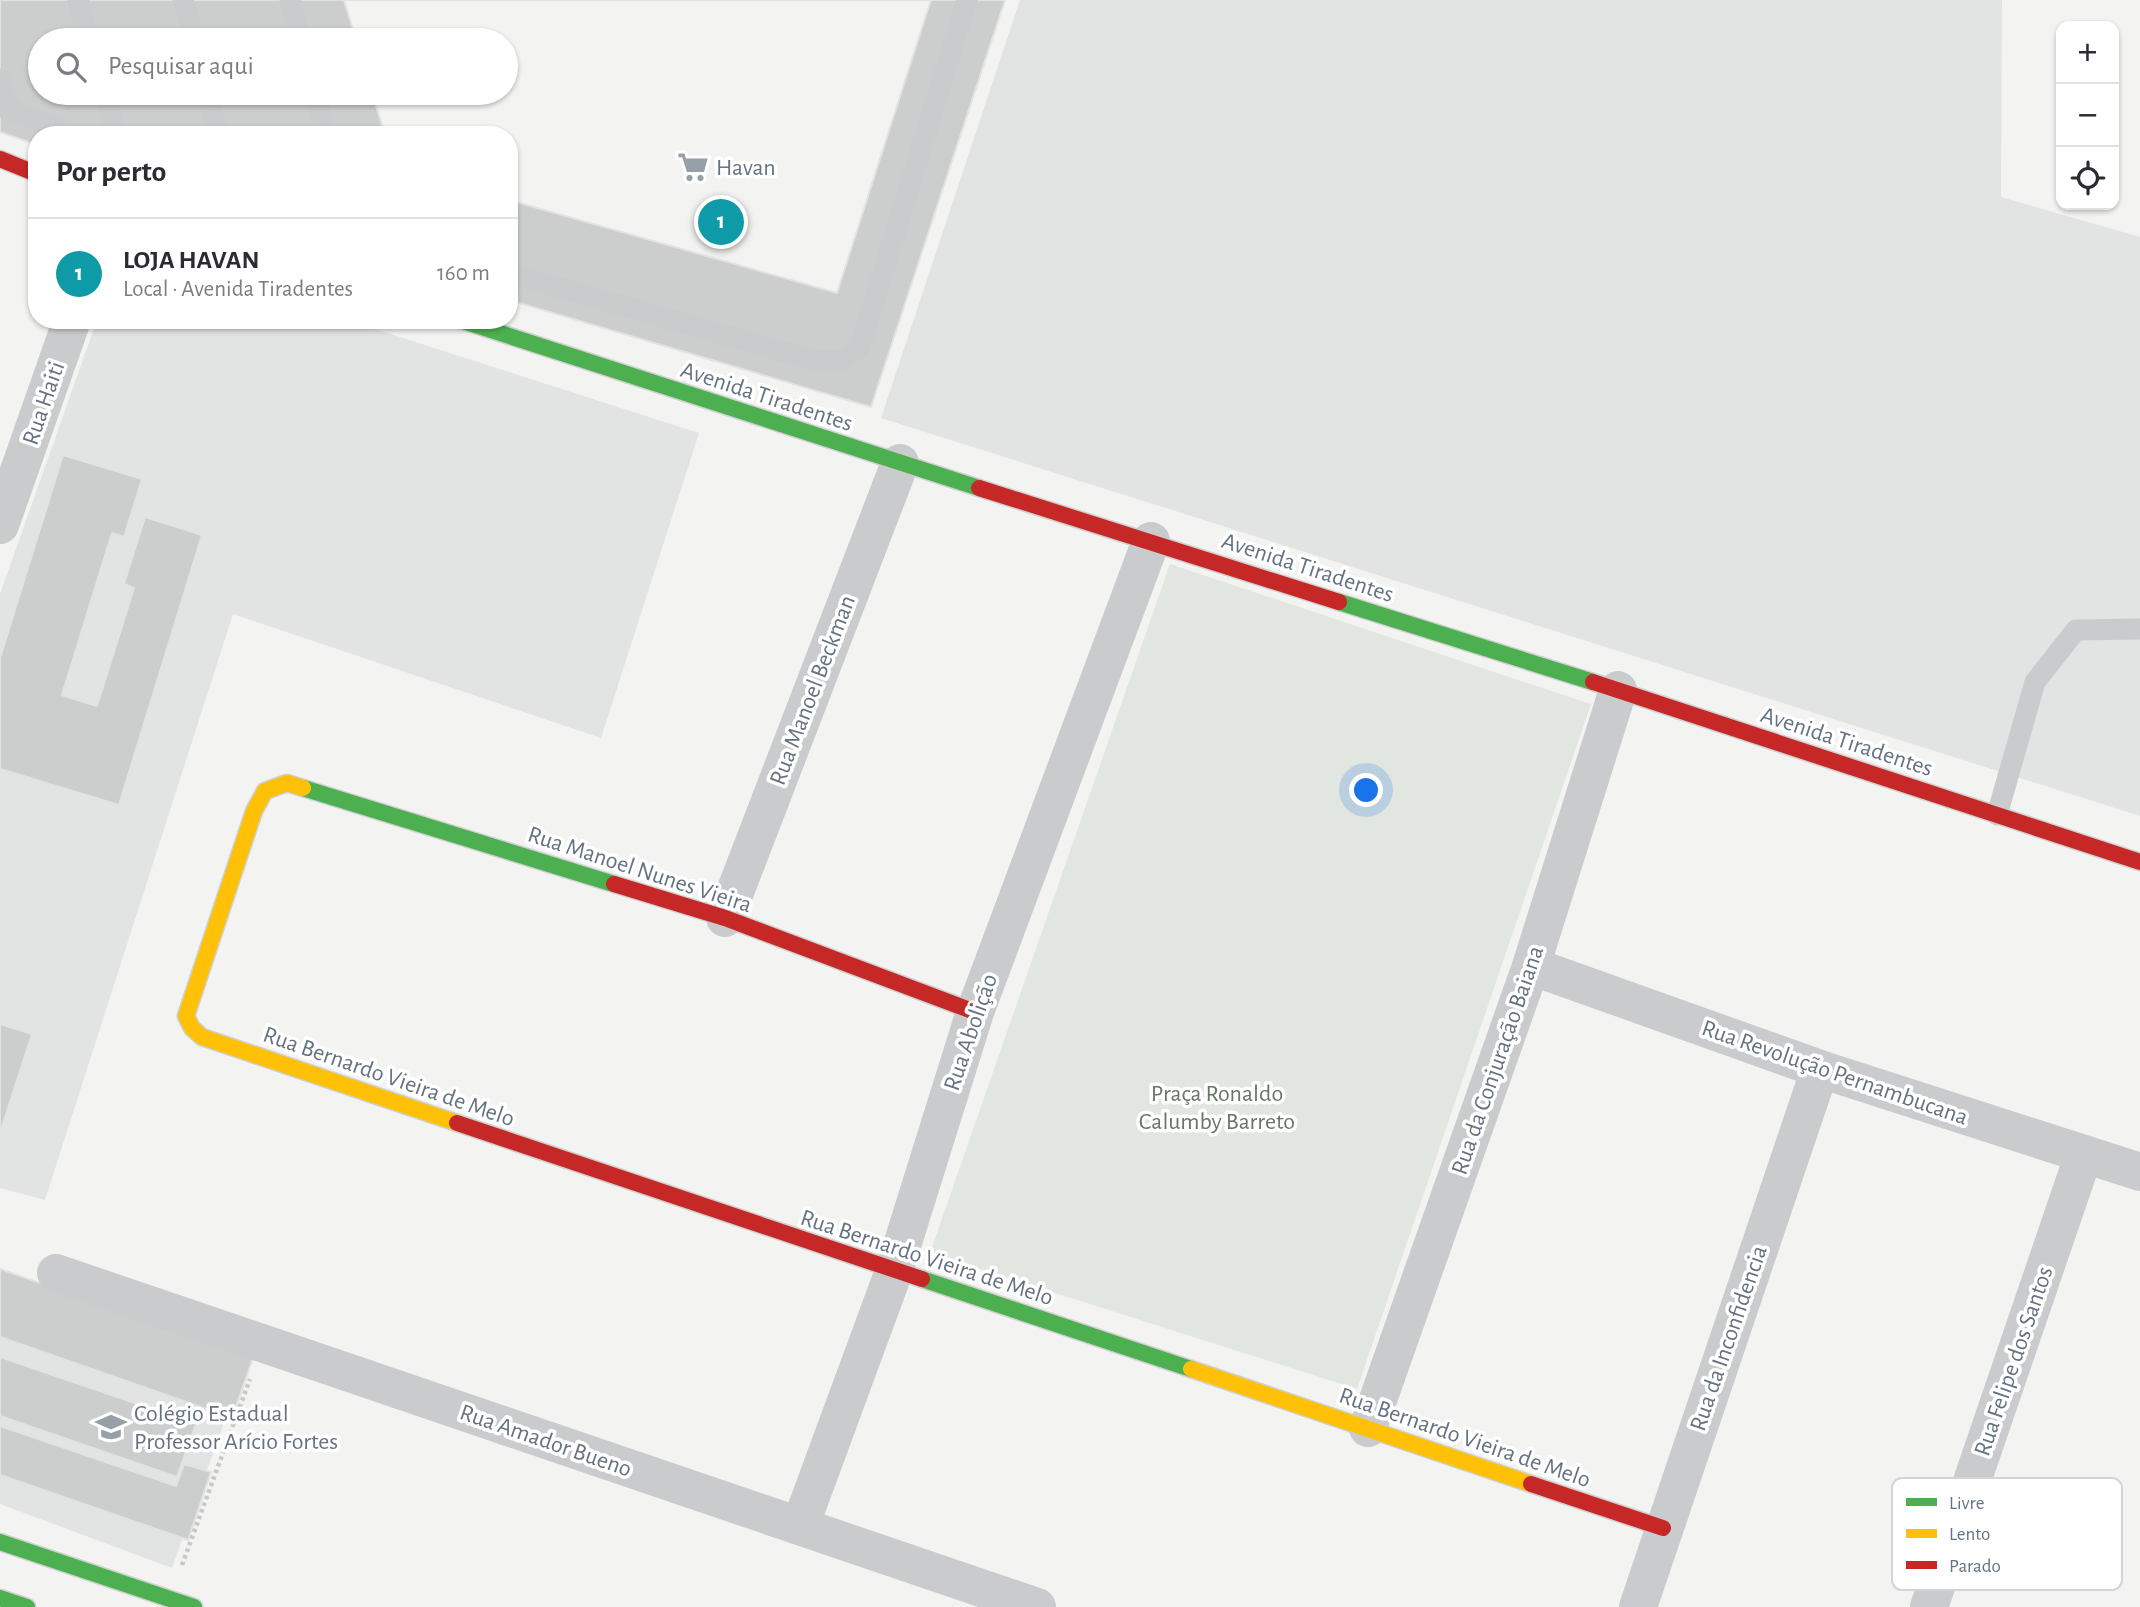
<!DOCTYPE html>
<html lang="pt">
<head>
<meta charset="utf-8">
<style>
  body { margin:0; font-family:"Alegreya Sans",sans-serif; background:#f7f7f7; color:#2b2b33 }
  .controls { position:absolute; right:21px; top:21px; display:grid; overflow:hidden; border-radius:14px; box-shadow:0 2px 5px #0004 }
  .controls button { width:63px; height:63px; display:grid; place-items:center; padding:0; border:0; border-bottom:2px solid #e1e1e2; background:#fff; color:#2b2b33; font:35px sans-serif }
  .you { position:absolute; left:1367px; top:791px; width:24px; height:24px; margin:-18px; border:5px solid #fff; border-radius:50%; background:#1a73e8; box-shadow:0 0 0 10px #1a73e833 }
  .badge { display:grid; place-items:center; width:46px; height:46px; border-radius:50%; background:#5c6068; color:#fff; font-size:23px; font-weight:700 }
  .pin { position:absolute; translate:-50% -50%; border:4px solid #fff; box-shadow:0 2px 7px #0006 }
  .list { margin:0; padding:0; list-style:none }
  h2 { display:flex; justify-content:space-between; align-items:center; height:91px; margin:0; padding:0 28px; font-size:30px }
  h2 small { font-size:23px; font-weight:400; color:#7c7c81 }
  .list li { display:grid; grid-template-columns:46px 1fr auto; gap:21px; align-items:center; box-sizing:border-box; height:112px; padding:0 28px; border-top:2px solid #e1e1e2 }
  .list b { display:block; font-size:26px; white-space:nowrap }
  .list p { margin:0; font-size:23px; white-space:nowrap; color:#7c7c81 }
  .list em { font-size:23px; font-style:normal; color:#7c7c81 }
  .icon { flex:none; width:38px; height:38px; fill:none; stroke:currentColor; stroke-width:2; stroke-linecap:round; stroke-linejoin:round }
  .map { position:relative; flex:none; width:2140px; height:1607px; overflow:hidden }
  .search { position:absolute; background:#fff; box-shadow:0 2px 5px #0004; left:28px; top:28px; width:490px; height:77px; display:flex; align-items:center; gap:18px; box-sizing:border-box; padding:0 24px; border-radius:38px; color:#7c7c81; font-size:26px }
  .panel { position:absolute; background:#fff; box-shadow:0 2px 5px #0004; left:28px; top:126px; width:490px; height:203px; border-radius:28px }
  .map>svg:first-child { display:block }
</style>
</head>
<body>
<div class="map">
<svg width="2140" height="1607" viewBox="0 0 2140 1607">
  <rect width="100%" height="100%" fill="#f3f3f2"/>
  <path fill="#e2e3e3" d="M 1020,0 L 2002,0 L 2001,197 L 2140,237 L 2140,816 L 881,418 Z
    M 97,320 L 347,320 L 699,433 L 601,738 L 233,614 L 45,1200 L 0,1188 L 0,594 Z
    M 0,1272 L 250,1350 L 172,1568 L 0,1504 Z"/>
  <path fill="#e2e6e0" d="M 1170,564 L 1591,704 L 1357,1389 L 930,1253 Z"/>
  <path fill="#cccece" stroke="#e2e2e2" stroke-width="2" fill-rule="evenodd" d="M 0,0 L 1005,0 L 871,407 L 509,300 L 509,135 L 37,135 L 37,145 L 0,132 ZM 40,40 L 506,40 L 506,93 L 40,93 Z
    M 344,0 L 931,0 L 837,293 L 509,200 L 509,135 L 385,135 L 372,93 L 506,93 L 506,40 L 356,40 Z
    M 63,455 L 142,479 L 124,537 L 112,533 L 62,695 L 97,706 L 134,588 L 124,584 L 145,517 L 202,535 L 119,805 L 0,769 L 0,658 Z
    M 0,1024 L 32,1034 L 0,1133 Z
    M 0,1269 L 253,1358 L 232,1418 L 0,1337 Z
    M 0,1357 L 196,1424 L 177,1477 L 0,1416 Z
    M 0,1426 L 176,1486 L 184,1464 L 211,1472 L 188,1540 L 0,1475 Z"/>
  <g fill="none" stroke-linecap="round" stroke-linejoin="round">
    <defs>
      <path id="fast" d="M 460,320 L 979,488
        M 1339,602 L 1593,682
        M 303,788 L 614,884
        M 922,1279 L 1191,1369
        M 0,1542 L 194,1607
        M 0,1598 L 27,1607"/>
      <path id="slow" d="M 303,788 L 287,783 L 265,791 L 254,811 L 186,1016 L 192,1028 L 202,1037 L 457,1123
        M 1191,1369 L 1531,1484"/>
      <path id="jam" d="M 0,159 L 37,174
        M 979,488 L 1339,602
        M 1593,682 L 2140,862
        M 614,884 L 725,918 L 975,1012
        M 457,1123 L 922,1279
        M 1531,1484 L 1663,1528"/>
    </defs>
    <use href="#fast" stroke="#cfd0d0" stroke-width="19"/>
    <use href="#slow" stroke="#cfd0d0" stroke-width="19"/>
    <use href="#jam" stroke="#cfd0d0" stroke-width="19"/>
    <path stroke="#c8c8c8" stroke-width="4.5" stroke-dasharray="3.5 3.5" stroke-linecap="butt" d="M 182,1565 L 250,1379"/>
    <path stroke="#c9cbcc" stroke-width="21" d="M 78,0 L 89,40
      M 183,0 L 194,40
      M 290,0 L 301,40
      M 0,79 L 9,109
      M 105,93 L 117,135
      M 207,93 L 218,135
      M 315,93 L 327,135
      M 0,106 L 76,135
      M 509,273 L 816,361 L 842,361 L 860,347 L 967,0
      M 1997,815 L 2035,682 L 2076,630 L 2140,629"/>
    <path stroke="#c9cbcc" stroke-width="38" d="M 0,525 L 72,320
      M 725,918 L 900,463
      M 1531,966 L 1820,1069 L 2140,1172
      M 56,1273 L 1037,1607
      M 1368,1428 L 1531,966 L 1618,690
      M 800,1526 L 894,1271 L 975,1012 L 1151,541
      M 1638,1607 L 1820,1069
      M 1929,1607 L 2084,1154"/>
    <use href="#fast" stroke="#4caf50" stroke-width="16"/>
    <use href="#slow" stroke="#ffc107" stroke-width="16"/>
    <use href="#jam" stroke="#c62828" stroke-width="16"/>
  </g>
  <defs>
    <symbol id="supermarket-bare" viewBox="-9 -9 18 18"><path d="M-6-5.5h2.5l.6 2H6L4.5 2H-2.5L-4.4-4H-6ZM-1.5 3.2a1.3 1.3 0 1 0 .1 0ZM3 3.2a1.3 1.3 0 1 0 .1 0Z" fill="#97a0a8" stroke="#fff" stroke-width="2.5" paint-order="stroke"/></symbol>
    <symbol id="school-bare" viewBox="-9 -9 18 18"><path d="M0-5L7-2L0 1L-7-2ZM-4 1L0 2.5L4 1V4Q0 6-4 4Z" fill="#97a0a8" stroke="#fff" stroke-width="2.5" paint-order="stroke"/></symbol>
  </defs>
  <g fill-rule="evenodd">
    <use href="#supermarket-bare" x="671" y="145" width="44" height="44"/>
    <use href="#school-bare" x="89" y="1405" width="44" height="44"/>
  </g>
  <g text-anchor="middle" stroke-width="7" stroke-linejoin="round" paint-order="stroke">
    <g font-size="24" fill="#657380" stroke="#fff" text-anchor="start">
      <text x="716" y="175">Havan</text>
      <text x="134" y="1421">Colégio Estadual<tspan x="134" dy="28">Professor Arício Fortes</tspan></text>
    </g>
    <g font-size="24" fill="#657380" stroke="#fff">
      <text transform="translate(767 396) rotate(18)" y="8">Avenida Tiradentes</text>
      <text transform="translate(43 403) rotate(-71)" y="8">Rua Haiti</text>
      <text transform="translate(1308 567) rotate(18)" y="8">Avenida Tiradentes</text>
      <text transform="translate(812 690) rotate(-69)" y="8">Rua Manoel Beckman</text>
      <text transform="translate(1847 741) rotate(18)" y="8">Avenida Tiradentes</text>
      <text transform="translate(640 869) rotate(18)" y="8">Rua Manoel Nunes Vieira</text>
      <text transform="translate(970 1032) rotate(-71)" y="8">Rua Abolição</text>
      <text transform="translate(1497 1060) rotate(-71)" y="8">Rua da Conjuração Baiana</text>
      <text transform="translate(1835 1072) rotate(19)" y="8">Rua Revolução Pernambucana</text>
      <text transform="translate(389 1076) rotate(19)" y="8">Rua Bernardo Vieira de Melo</text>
      <text transform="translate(927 1257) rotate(18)" y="8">Rua Bernardo Vieira de Melo</text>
      <text transform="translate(1728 1338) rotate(-71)" y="8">Rua da Inconfidencia</text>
      <text transform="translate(2013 1361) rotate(-71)" y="8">Rua Felipe dos Santos</text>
      <text transform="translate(1465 1437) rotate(19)" y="8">Rua Bernardo Vieira de Melo</text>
      <text transform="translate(546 1440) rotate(19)" y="8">Rua Amador Bueno</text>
    </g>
    <g font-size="24" fill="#667863" stroke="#fff">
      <text x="1217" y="1101">Praça Ronaldo<tspan x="1217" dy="28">Calumby Barreto</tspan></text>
    </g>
  </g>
  <rect x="1892" y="1478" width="230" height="112" rx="10" fill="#fff" stroke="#d1d5d9" stroke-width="2"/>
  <rect x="1906" y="1498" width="31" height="8" fill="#4caf50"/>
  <rect x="1906" y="1529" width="31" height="9" fill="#ffc107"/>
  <rect x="1906" y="1561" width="31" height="8" fill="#c62828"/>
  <g font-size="19" fill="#657380">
    <text x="1949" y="1509">Livre</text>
    <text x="1949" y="1540">Lento</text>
    <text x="1949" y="1572">Parado</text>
  </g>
</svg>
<div class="controls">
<button>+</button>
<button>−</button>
<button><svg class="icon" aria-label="locate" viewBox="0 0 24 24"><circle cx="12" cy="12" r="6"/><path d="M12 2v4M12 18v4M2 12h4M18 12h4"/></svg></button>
</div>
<div class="you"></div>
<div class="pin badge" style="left:721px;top:222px;background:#0f9aa8">1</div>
<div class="search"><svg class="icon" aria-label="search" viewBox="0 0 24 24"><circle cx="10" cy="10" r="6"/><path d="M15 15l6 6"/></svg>Pesquisar aqui</div>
<section class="panel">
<h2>Por perto<small></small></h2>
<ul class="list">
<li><span class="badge" style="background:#0f9aa8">1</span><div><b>LOJA HAVAN</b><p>Local · Avenida Tiradentes</p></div><em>160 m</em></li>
</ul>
</section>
</div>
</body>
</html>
